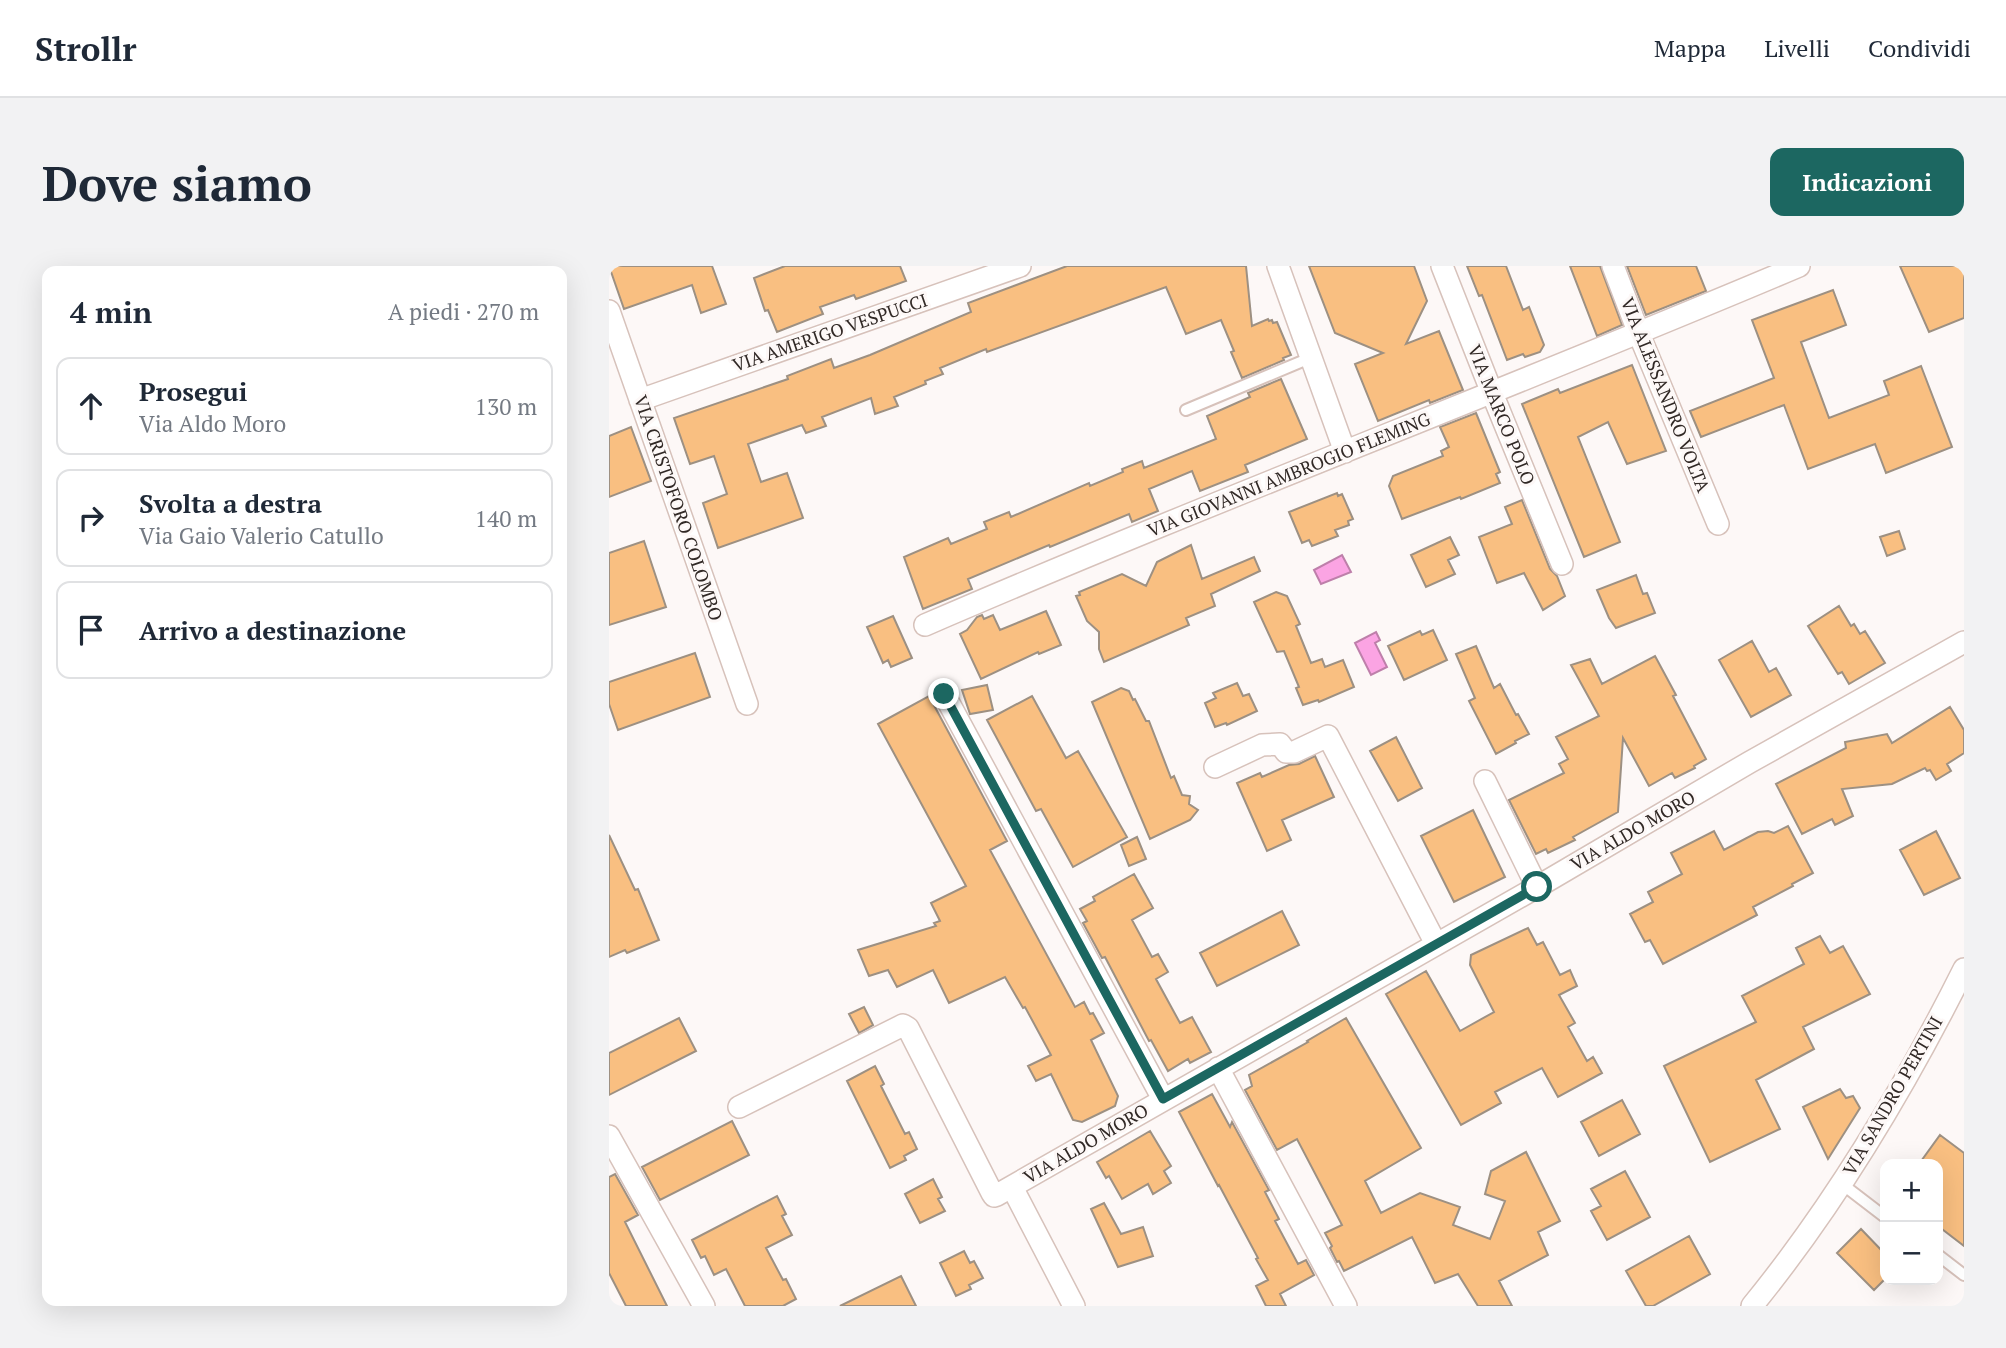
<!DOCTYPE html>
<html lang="it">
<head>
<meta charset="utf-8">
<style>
  body { margin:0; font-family:"PT Serif",serif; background:#f2f2f3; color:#1f2937 }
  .controls { position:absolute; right:21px; bottom:21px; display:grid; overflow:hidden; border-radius:14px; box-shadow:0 7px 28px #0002 }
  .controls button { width:63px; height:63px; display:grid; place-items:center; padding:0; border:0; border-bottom:2px solid #e0e1e3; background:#fff; color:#1f2937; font:35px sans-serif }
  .stop { position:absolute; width:21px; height:21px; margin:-16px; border:5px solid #1c6761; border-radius:50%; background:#fff }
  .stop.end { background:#1c6761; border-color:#fff; box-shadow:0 2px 7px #0008 }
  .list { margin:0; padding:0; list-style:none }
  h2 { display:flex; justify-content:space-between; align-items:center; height:91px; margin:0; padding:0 28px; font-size:30px }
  h2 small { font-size:23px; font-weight:400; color:#747a83 }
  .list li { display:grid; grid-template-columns:46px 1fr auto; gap:21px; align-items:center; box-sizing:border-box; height:98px; margin:0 14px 14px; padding:0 14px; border:2px solid #e0e1e3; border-radius:14px }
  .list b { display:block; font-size:26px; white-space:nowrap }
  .list p { margin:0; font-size:23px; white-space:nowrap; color:#747a83 }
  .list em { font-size:23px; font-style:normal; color:#747a83 }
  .icon { flex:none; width:38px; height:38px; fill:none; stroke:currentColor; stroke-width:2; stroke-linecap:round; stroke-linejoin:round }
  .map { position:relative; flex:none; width:1355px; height:1040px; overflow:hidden; border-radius:14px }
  header { display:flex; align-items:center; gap:42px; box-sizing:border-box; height:98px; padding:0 35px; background:#fff; border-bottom:2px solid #e0e1e3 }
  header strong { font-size:33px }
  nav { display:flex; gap:38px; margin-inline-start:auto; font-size:24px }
  .intro { display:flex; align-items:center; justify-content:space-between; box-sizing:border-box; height:168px; padding:0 42px }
  h1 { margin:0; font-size:49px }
  .button { padding:18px 32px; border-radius:14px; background:#1c6761; color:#fff; font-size:24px; font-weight:700 }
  main { display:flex; gap:42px; padding:0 42px }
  aside { flex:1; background:#fff; border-radius:14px; box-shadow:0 7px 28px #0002 }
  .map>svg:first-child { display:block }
</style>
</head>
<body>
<header>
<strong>Strollr</strong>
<nav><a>Mappa</a><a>Livelli</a><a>Condividi</a></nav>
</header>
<div class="intro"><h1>Dove siamo</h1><a class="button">Indicazioni</a></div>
<main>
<aside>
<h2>4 min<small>A piedi · 270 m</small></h2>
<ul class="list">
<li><svg class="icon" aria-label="ahead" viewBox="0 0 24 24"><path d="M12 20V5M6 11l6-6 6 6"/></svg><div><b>Prosegui</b><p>Via Aldo Moro</p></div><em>130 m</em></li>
<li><svg class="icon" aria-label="right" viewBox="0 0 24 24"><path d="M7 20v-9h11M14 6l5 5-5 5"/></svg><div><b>Svolta a destra</b><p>Via Gaio Valerio Catullo</p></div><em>140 m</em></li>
<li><svg class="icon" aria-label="arrive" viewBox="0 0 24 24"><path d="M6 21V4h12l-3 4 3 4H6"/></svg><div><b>Arrivo a destinazione</b></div></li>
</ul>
</aside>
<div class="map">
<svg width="1355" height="1040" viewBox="0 0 1355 1040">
  <rect width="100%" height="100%" fill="#fdf8f7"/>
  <path fill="#fba4e3" stroke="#be7faa" stroke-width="2" d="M 733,289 L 742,306 L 712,318 L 705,304 Z
    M 767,366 L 771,374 L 766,377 L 778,401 L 762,409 L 746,377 Z"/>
  <path fill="#f9bf81" stroke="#9d9082" stroke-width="2" d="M 0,0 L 103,0 L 117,38 L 92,47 L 83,19 L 15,43 Z
    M 176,0 L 291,0 L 297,15 L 247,33 L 245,29 L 211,41 L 214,48 L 168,66 L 159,44 L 156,45 L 145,12 Z
    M 458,0 L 637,0 L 643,60 L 659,53 L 660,55 L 663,54 L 664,57 L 668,56 L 682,89 L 674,92 L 675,94 L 633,112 L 622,86 L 625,85 L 612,54 L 577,68 L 557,21 L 378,86 L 377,83 L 331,102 L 334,108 L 316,115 L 317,118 L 285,131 L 289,140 L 266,148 L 262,132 L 213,151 L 217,160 L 197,167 L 193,159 L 139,178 L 152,216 L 178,207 L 194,252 L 109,282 L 94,237 L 118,228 L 105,190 L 81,198 L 65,152 L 179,113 L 178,110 L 222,93 L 225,102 L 261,89 L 362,46 L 359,37 Z
    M 700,0 L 805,0 L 818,35 L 797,78 L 830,65 L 854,124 L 821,137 L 820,134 L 769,155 L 746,98 L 774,87 L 726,67 Z
    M 858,0 L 897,0 L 914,44 L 920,41 L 935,79 L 931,86 L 916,91 L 914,88 L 898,94 L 873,29 L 870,30 Z
    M 961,0 L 991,0 L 1013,59 L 988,70 Z
    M 1018,0 L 1087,0 L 1097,25 L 1037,49 Z
    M 1291,0 L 1355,0 L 1355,52 L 1320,66 Z
    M 1224,24 L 1237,59 L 1192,76 L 1220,152 L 1280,129 L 1275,115 L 1312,100 L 1343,181 L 1277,207 L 1266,178 L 1199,203 L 1175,139 L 1092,171 L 1081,145 L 1165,112 L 1143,54 Z
    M 1023,99 L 1057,185 L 1018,198 L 999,156 L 969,171 L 1011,276 L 975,291 L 913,138 L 949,123 L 951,127 Z
    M 672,113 L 698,173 L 636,199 L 639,206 L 591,225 L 583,205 L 540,223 L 549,245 L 523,256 L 520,248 L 441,281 L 440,279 L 359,313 L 363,323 L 314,343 L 295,291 L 339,272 L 342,278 L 378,263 L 375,256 L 400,246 L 402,251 L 480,217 L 481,220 L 514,206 L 513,203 L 533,195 L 535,202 L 607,173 L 598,150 L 641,131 L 639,127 Z
    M 867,147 L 891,206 L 887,208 L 891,217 L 852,233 L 851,231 L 793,253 L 780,220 L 784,210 L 834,190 L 832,185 L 840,181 L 831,161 Z
    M 22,161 L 42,215 L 0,231 L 0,170 Z
    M 728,227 L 729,230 L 733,228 L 744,253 L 739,255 L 740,259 L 726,264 L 729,270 L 703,280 L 700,274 L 693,277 L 680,246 Z
    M 913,234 L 941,303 L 948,310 L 956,330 L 934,344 L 915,307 L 888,317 L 870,271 L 903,258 L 896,241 Z
    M 1290,265 L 1296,283 L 1278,290 L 1271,271 Z
    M 841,271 L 850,289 L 839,294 L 846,308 L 817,321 L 802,289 Z
    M 35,275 L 57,341 L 0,359 L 0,287 Z
    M 582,279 L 593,313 L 645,291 L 651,305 L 602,328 L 606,340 L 577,352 L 580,359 L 495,396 L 490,383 L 490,366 L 478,355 L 467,330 L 471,329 L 470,326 L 513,308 L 537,320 L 548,296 Z
    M 1027,309 L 1034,328 L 1038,327 L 1046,347 L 1007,362 L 1000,352 L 988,324 Z
    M 667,326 L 678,330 L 691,358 L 687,360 L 702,397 L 713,393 L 716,401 L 734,394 L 745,421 L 710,436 L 709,434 L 694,439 L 687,422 L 690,421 L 675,385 L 668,386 L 645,336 Z
    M 1230,340 L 1242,360 L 1245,358 L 1251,368 L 1256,365 L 1276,397 L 1240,418 L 1233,406 L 1229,408 L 1199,360 Z
    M 437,345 L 452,379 L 430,388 L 429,386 L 372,413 L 351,368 L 358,364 L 368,351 L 373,349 L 375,353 L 384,349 L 391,364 Z
    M 284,350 L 303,392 L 282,401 L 279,394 L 274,397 L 258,361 Z
    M 824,364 L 838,394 L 795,414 L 779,380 L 811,365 L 813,369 Z
    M 1143,375 L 1160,406 L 1167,402 L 1182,429 L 1142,451 L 1110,394 Z
    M 867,380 L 885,422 L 891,418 L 907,449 L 909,448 L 920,468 L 906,475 L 907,477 L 887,488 L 860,435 L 866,432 L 847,388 Z
    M 86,387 L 101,431 L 9,464 L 0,438 L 0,416 Z
    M 1046,390 L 1067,429 L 1064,430 L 1097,493 L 1085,500 L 1086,502 L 1066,512 L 1063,507 L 1040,520 L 1014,472 L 1009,546 L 964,571 L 966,574 L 939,587 L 937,583 L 927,588 L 900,534 L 955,507 L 950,498 L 959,493 L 947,471 L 990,450 L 962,399 L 981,393 L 993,418 Z
    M 628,417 L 634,430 L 640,428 L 648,445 L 618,459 L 617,457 L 606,461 L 596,437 L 607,432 L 604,427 Z
    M 378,419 L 384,444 L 361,448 L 353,424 Z
    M 512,422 L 520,425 L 524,434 L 526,433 L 537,455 L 540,455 L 562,512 L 565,510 L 573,529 L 581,530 L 580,538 L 589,544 L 581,554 L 541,573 L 483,436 Z
    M 320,430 L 398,575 L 381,584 L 466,741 L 475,736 L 481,748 L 484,747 L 495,767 L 482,774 L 509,830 L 506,840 L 473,856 L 464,854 L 442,808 L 427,815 L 419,800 L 442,789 L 416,741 L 414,742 L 396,711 L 340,737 L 324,704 L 288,721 L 279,704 L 260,710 L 249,684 L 327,660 L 325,657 L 331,655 L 322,637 L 357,620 L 269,458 Z
    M 423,430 L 457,492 L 469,485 L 518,571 L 464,601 L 432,543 L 427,545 L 378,454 Z
    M 1341,441 L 1355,464 L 1355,487 L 1338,498 L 1342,505 L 1327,514 L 1321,504 L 1318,505 L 1316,502 L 1283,518 L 1233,523 L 1244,550 L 1226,559 L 1223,553 L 1193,568 L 1167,518 L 1237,482 L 1236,476 L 1278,468 L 1283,477 Z
    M 787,471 L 813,522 L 789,535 L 761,485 Z
    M 706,490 L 725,531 L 673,554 L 682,574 L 658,585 L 628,517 L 651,507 L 653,511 L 680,499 L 690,498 Z
    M 864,544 L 896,611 L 845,636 L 812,570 Z
    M 1179,560 L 1204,607 L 1183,618 L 1184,620 L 1144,641 L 1148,649 L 1054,698 L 1041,674 L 1036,676 L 1021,648 L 1044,636 L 1039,626 L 1073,608 L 1062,587 L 1105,565 L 1115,584 L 1149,566 L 1159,565 L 1165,567 Z
    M 1327,565 L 1351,612 L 1315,629 L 1291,584 Z
    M 0,569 L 26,624 L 29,623 L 50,674 L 18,687 L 16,684 L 0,691 Z
    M 528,571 L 537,593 L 520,600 L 512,579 Z
    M 525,608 L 544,642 L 523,654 L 543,691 L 549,688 L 559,706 L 547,713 L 571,757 L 583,751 L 602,786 L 581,797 L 579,793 L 559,805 L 542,774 L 540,775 L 496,691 L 493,692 L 474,657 L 478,655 L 471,643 L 486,635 L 484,631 Z
    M 673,645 L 690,679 L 608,720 L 591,687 Z
    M 919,662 L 928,679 L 934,676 L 951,709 L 961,704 L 968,720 L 950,729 L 966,757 L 959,761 L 978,795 L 984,791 L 993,807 L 949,831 L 933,802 L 886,826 L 892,837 L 852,859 L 777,728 L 817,705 L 851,765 L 885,746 L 861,699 L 862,689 Z
    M 1211,670 L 1221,687 L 1234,680 L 1261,728 L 1194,761 L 1205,783 L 1147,814 L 1171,863 L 1101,896 L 1055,800 L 1147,756 L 1133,730 L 1195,698 L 1187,682 Z
    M 255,741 L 264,759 L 250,767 L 240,748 Z
    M 70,752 L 87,785 L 0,829 L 0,787 Z
    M 737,752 L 812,882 L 756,915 L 772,947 L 811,927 L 851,941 L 844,959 L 881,973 L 896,935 L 876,928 L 882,905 L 917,886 L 951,955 L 929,966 L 939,989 L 890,1015 L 903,1040 L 869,1040 L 849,1008 L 826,1017 L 803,971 L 735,1005 L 730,995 L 728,996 L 721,982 L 723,980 L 716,967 L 733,959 L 688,873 L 668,884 L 636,824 L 643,820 L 640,809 L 699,776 L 698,775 Z
    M 266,800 L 275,818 L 272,820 L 296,868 L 300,866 L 308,883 L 295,890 L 297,894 L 281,902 L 238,815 Z
    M 1231,823 L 1237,832 L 1244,830 L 1251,842 L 1219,893 L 1194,841 Z
    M 603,828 L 621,861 L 623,856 L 660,924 L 656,926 L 670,953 L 666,955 L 689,998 L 697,994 L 705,1009 L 671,1028 L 677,1040 L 657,1040 L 647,1020 L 659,1014 L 647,993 L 649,992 L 610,919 L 609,920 L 570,846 Z
    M 1013,834 L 1031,868 L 990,890 L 972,856 Z
    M 123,855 L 140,889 L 51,934 L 33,901 Z
    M 541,865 L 562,900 L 555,905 L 562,917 L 544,928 L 539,918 L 513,933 L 500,910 L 497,912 L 488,896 Z
    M 1331,869 L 1355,887 L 1355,980 L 1329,960 L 1329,898 L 1310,898 Z
    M 1016,905 L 1041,951 L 998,974 L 982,945 L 992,940 L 982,923 Z
    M 6,908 L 29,949 L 16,956 L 58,1040 L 17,1040 L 0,1007 L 0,911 Z
    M 324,913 L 333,931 L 329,933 L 336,945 L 311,957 L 296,928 Z
    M 168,930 L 177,948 L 173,950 L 183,969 L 157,982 L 174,1014 L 177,1013 L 187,1033 L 174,1040 L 136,1040 L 117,1003 L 105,1009 L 96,990 L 92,992 L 83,974 Z
    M 495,937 L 512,968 L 534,961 L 544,990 L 509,1001 L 482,943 Z
    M 1252,963 L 1276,988 L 1276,1013 L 1265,1024 L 1228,987 Z
    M 1080,970 L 1101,1008 L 1044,1040 L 1037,1040 L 1017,1005 Z
    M 355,985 L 361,997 L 365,995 L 374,1012 L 360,1019 L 362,1023 L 347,1030 L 331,997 Z
    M 292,1010 L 307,1040 L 231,1040 Z"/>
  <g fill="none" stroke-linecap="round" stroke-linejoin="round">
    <defs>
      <path id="service" d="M 577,144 L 701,92
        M 1233,918 L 1276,951
        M 1329,989 L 1355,1009"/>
      <path id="minor" d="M 669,0 L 736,186
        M 833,0 L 883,127 L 953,298
        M 1004,0 L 1030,68 L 1109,258
        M 0,45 L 138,438
        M 31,134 L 411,0
        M 316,359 C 605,234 900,123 1190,0
        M 335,428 L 554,833
        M 606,501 L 653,479 L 671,478 L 677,486 L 685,486 L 719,470 L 827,678
        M 876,515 L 928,621
        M 609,802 L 737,1040
        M 130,841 L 294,759 L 299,762 L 383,927 L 385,930 L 388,929 L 928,621 L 1141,496 L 1355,376
        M 0,870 L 95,1040
        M 403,921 L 465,1040
        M 1143,1040 C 1227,937 1296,821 1355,703"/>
    </defs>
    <use href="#service" stroke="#d7c2bb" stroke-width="14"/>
    <use href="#minor" stroke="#d7c2bb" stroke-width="24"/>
    <use href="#service" stroke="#fff" stroke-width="10"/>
    <use href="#minor" stroke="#fff" stroke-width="21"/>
  </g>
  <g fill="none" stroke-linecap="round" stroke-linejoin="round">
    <path stroke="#1c6761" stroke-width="9" d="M 335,428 L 554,833 L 928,621"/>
  </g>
  <g text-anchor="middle" stroke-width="6" stroke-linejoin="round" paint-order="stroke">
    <g font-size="18" fill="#312926" stroke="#fdf8f7">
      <text transform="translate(221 67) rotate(-19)" y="6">VIA AMERIGO VESPUCCI</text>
      <text transform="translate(1056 129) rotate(68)" y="6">VIA ALESSANDRO VOLTA</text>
      <text transform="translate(892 149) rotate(68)" y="6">VIA MARCO POLO</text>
      <text transform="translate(680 209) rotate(-22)" y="6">VIA GIOVANNI AMBROGIO FLEMING</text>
      <text transform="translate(69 242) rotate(71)" y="6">VIA CRISTOFORO COLOMBO</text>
      <text transform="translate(1024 565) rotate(-30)" y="6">VIA ALDO MORO</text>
      <text transform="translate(1284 830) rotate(-60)" y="6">VIA SANDRO PERTINI</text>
      <text transform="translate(477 878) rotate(-30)" y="6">VIA ALDO MORO</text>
    </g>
  </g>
</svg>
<div class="controls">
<button>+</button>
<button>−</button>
</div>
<div class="stop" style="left:928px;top:621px"></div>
<div class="stop end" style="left:335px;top:428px"></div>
</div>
</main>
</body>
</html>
